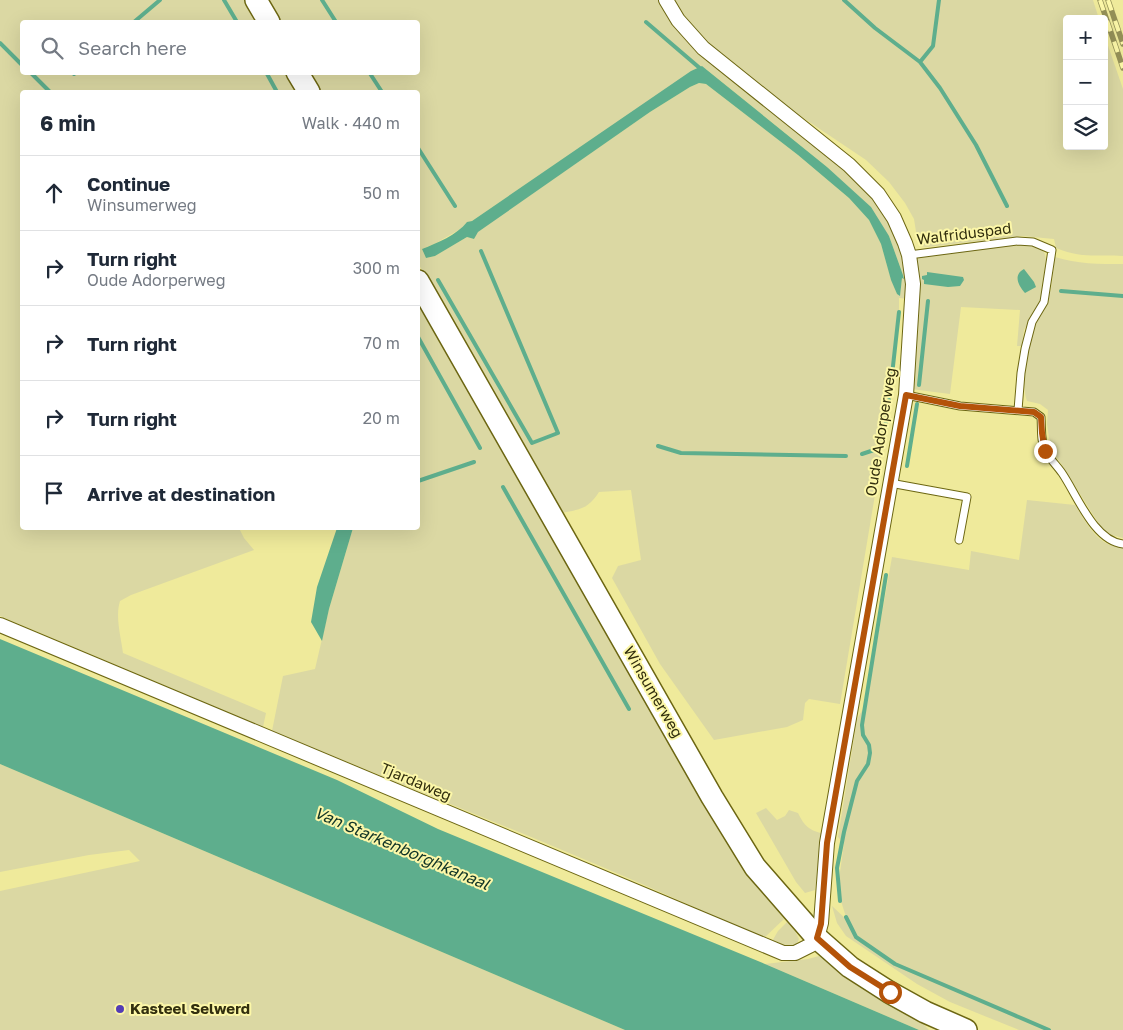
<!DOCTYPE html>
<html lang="en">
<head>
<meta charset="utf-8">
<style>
  body { margin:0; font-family:"Golos Text",sans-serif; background:#f6f6f7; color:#1f2937 }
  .controls { position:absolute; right:15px; top:15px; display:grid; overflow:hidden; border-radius:5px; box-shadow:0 5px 20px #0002 }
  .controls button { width:45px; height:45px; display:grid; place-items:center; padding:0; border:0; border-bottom:1px solid #e0e1e3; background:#fff; color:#1f2937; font:25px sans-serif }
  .stop { position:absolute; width:15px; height:15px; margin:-11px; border:4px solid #b45309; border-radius:50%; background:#fff }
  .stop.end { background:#b45309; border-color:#fff; box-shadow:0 1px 5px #0008 }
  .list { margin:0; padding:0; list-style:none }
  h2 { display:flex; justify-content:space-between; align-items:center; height:65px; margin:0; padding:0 20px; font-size:21px }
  h2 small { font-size:16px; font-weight:400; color:#747a83 }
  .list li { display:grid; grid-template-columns:32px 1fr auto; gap:15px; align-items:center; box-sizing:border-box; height:75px; padding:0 20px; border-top:1px solid #e0e1e3 }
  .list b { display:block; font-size:19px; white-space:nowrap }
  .list p { margin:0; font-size:16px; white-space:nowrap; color:#747a83 }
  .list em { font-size:16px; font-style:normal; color:#747a83 }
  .icon { flex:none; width:28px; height:28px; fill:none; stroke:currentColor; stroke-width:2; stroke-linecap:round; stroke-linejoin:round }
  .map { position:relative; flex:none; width:1123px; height:1030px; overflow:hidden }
  .search { position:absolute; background:#fff; box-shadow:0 5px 20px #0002; left:20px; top:20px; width:400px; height:55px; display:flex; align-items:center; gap:12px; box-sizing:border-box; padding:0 18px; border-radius:5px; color:#747a83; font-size:19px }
  .panel { position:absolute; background:#fff; box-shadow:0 5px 20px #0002; left:20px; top:90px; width:400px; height:440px; border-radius:5px }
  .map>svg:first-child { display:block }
</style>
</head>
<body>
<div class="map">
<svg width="1123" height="1030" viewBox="0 0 1123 1030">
  <rect width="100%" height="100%" fill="#efea9b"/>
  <path fill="#dbd8a3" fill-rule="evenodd" d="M 0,0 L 247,0 L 260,22 L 22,22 L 22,72 L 289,73 L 301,92 L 22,92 L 22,528 L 239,528 L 244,538 L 254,550 L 131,595 L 120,601 C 115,617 121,637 123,653 L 266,713 L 263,727 L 0,616 Z
    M 267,0 L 661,0 L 663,5 L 849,171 L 877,199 L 901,247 L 909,299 L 899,298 L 899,324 L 889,411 L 840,704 L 809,699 L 805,703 L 803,720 L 787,727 L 714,740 L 660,664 L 612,578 L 618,566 L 641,560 L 631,490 L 599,492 C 588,509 581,509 562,513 L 418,263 L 418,92 L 320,92 L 308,73 L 418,72 L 418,22 L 279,22 ZM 699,67 L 706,69 L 827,167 L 889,236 L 903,275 L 904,278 L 902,278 L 900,295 L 897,294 L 891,279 L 881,244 L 869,220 L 849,198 L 798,155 L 706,84 L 699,83 L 690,87 L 650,112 L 477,232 L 474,239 L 467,237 L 435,256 L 426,258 L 422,249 L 436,243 L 464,227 L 466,223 L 472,221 Z
    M 674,0 L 1093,0 L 1099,19 L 1067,19 L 1067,146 L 1104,146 L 1104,34 L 1123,89 L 1123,256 C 1096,254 1082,259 1056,248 L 1054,239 L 1022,236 L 927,247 L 921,246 L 917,238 L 914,219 L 905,203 L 889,182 L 866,160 L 787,107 L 729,62 L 691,27 Z
    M 1027,244 L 1041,248 L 1045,254 L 1046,261 L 1040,302 L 1024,330 L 1022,346 L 1017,346 L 1020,310 L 961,307 L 950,394 L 911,389 L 917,328 L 919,283 L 917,259 L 925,255 Z
    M 1055,257 C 1077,264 1099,264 1123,264 L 1123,538 L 1108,534 L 1102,529 L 1056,456 L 1049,438 L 1047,424 L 1048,410 L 1040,404 L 1027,401 C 1020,383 1027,342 1035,324 C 1041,313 1047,304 1050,292 C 1053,281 1053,268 1055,257 Z
    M 418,298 L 750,872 L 784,919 L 763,939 C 602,863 436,799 272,731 L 283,676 L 315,669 L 329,609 L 353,528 L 418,528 Z
    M 1027,500 L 1075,505 C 1087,523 1098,548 1123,547 L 1123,1030 L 1019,1030 L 950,1002 L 917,984 L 846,936 L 837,923 L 832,906 L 847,920 L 839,895 L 840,872 L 844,843 L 838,837 L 857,719 L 866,704 L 892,557 L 969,570 L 971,551 L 1019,560 Z
    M 0,764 L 625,1030 L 0,1030 L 0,891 L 140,861 L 129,850 L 89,855 L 0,872 Z
    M 766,808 L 777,820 L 785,816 L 789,810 L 798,813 C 805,827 809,830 824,834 L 815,890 L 805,893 L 796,882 L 756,813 Z
    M 787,922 L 795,931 L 799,939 L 796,946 L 793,949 L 771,943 L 778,931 Z
    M 819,956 L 866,989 L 913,1013 L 929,1030 L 919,1030 L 765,964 L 808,959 Z"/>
  <path fill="#5eae8d" d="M 702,66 L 827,167 L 871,207 L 889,236 L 903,275 L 904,279 L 902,278 L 900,296 L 897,294 L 891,280 L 881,244 L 869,220 L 849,198 L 798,155 L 706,84 L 699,83 L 690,87 L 650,112 L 478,232 L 474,239 L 467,237 L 435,256 L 426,258 L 422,249 C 437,243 457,235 467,222 L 472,221 L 691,71 Z
    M 1024,269 L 1034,282 L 1036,287 L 1025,293 C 1018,285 1013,275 1024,269 Z
    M 927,272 L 963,277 L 964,280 L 960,286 L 948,287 L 924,284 L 924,280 L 922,279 L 922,276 L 927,275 Z
    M 337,528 L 353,528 L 329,609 L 322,641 L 311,622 L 317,587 Z
    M 0,639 L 337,780 L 438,829 L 765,964 L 919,1030 L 625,1030 L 0,764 Z"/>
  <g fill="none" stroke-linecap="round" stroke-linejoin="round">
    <path stroke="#5eae8d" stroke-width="4" d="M 224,0 L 237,22
      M 322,0 L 336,22
      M 844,0 L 875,28 L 920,62 L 940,88 L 976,145 L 1007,206
      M 134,22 L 160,0
      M 646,22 L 702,70
      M 0,43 L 22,65
      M 920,62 L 933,46 L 939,0
      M 30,72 L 50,92
      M 266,72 L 277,92
      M 369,72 L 382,92
      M 74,74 L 76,72
      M 418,148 L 455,206
      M 438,280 L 532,443 L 558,433 L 481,251
      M 1061,291 L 1123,296
      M 418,337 L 480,448
      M 891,384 L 899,312
      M 919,385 L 928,301
      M 658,446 L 681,453 L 846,456
      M 862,454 L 880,448 L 883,446 L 889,400
      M 907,466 L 917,404
      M 418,481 L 474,462
      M 503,487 L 629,709
      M 840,901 L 837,868 L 844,832 L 857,781 L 868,764 L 870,753 L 869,745 L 863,735 L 862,725 L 886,575
      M 846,917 L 856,937 L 895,964 L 1049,1030"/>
    <defs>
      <path id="service" d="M 909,255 L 1017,241 L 1033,242 L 1052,250 L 1044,302 L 1032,322 L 1025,349 L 1021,373 L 1018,410
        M 906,395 L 960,406 L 1034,412 L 1041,417 C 1042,428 1040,442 1046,452 C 1050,459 1057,466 1062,473 C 1077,495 1094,541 1123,544
        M 890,483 L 967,497 L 959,540"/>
      <path id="minor" d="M 0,625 L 783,953 L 795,953 L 811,945 L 817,938 L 821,923 L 827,843 L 906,395 L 913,284 L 909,255 L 905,243 L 894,218 L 878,194 L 849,165 L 703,48 L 678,20 L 666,0"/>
      <path id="primary" d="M 256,0 L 269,22
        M 297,72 L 309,92
        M 418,281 L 712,797 L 755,867 L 817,938 L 850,967 L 889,992 L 925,1012 L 966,1030"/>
    </defs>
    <use href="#service" stroke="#6c6612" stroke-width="9"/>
    <use href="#minor" stroke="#6c6612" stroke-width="16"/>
    <use href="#primary" stroke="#6c6612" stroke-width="24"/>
    <use href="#service" stroke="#fff" stroke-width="7"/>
    <use href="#minor" stroke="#fff" stroke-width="14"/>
    <use href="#primary" stroke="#fff" stroke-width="21"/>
    <defs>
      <path id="rail" d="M 1100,0 L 1123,68
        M 1108,0 L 1123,44"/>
    </defs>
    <use href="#rail" stroke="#959158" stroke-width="5.5"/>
    <use href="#rail" stroke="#fcf7a8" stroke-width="4" stroke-dasharray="11" stroke-linecap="butt"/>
  </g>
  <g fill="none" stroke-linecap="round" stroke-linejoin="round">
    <path stroke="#b45309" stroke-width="6" d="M 890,992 L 850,967 L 817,938 L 821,924 L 827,843 L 906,395 L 960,406 L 1034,412 L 1041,417 L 1042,433 L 1045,451"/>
  </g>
  <circle fill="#533db5" stroke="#fcf7a8" stroke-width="2" cx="120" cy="1009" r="5"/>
  <g text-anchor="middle" stroke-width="4" stroke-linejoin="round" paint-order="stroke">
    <g font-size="15" fill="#322f0e" stroke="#fcf7a8">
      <text transform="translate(964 234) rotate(-7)" y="5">Walfriduspad</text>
      <text transform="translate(881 432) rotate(-81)" y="5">Oude Adorperweg</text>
      <text transform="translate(653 692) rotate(60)" y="5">Winsumerweg</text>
      <text transform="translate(416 782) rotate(23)" y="5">Tjardaweg</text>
    </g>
    <g font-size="15" font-weight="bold" fill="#322f0e" stroke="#fcf7a8" text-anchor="start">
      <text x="130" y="1014">Kasteel Selwerd</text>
    </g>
    <g font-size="16" font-style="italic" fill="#113527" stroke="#fcf7a8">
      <text transform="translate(402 848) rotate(23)" y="6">Van Starkenborghkanaal</text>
    </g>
  </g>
</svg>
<div class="controls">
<button>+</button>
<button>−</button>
<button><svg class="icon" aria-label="layers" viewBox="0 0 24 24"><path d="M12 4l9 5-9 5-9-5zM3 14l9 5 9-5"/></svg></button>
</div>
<div class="stop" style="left:890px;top:992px"></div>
<div class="stop end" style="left:1045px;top:451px"></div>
<div class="search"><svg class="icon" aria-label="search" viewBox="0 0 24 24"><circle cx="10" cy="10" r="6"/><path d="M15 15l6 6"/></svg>Search here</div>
<section class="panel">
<h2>6 min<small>Walk · 440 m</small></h2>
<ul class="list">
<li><svg class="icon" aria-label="ahead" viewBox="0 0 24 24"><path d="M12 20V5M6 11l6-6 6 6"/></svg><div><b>Continue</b><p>Winsumerweg</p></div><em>50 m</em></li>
<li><svg class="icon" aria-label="right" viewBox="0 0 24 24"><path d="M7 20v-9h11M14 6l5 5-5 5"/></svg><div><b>Turn right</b><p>Oude Adorperweg</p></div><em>300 m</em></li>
<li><svg class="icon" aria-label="right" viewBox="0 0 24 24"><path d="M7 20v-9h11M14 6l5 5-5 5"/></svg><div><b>Turn right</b></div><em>70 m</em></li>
<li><svg class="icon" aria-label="right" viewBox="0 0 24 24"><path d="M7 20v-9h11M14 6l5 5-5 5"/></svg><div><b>Turn right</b></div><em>20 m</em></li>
<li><svg class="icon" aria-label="arrive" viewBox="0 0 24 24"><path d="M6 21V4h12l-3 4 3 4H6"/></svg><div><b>Arrive at destination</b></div></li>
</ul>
</section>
</div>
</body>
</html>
